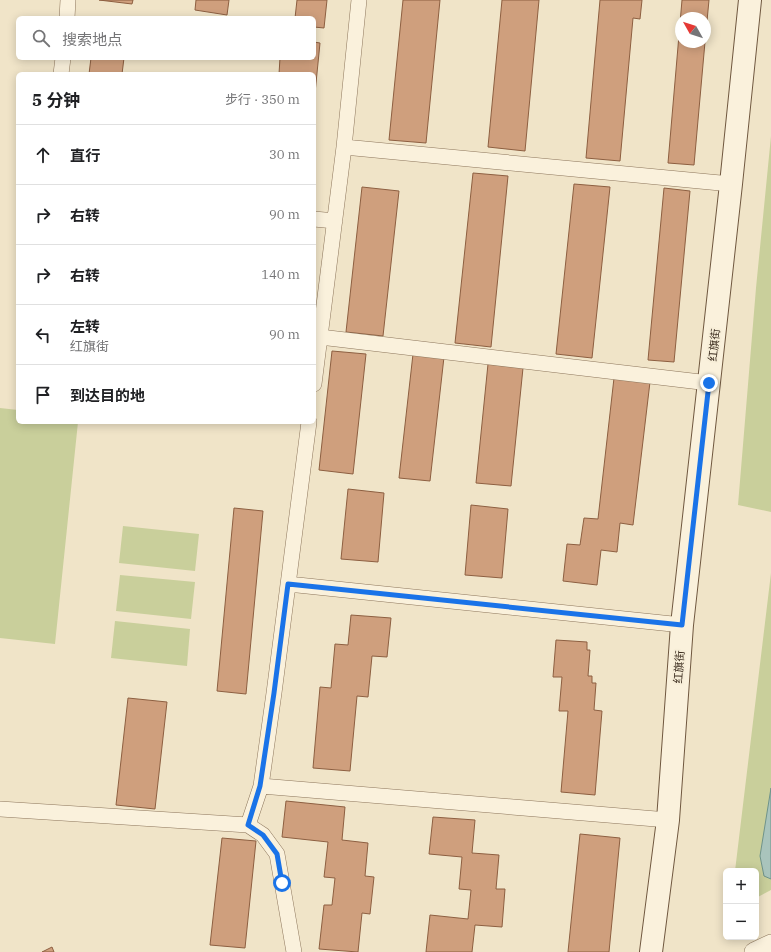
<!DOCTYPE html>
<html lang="zh">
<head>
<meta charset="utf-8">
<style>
  body { margin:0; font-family:"IBM Plex Serif","Noto Sans SC",serif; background:#f6f6f6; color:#202124 }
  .controls { position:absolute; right:12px; bottom:12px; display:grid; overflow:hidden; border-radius:6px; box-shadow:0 2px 10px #0003 }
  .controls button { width:36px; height:36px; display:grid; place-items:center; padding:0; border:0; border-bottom:1px solid #e0e0e0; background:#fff; color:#202124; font:20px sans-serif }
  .compass { position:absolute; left:675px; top:12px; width:36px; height:36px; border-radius:50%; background:#fff; box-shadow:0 2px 10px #0003; rotate:309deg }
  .stop { position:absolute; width:12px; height:12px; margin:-9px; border:3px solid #1a73e8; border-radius:50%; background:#fff }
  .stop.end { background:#1a73e8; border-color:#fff; box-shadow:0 1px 4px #0008 }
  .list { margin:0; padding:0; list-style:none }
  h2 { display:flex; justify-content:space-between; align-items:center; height:52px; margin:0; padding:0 16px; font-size:17px }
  h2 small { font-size:13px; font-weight:400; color:#757577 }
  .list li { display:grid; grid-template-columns:26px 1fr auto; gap:12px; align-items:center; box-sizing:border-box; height:60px; padding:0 16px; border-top:1px solid #e0e0e0 }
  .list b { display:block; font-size:15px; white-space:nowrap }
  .list p { margin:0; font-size:13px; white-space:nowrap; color:#757577 }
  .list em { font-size:13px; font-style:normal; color:#757577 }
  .icon { flex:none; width:22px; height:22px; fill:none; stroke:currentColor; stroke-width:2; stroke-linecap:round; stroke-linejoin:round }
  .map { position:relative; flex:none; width:771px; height:952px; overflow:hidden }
  .search { position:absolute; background:#fff; box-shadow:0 2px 10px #0003; left:16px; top:16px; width:300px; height:44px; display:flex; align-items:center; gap:10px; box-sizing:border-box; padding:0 14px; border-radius:6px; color:#757577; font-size:15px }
  .panel { position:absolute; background:#fff; box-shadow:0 2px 10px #0003; left:16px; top:72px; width:300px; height:352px; border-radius:6px }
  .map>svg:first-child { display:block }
</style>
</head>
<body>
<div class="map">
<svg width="771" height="952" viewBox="0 0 771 952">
  <rect width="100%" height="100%" fill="#f0e4c8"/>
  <path fill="#c9cf9b" d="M 771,136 L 771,512 L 738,505 L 756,288 Z
    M 0,408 L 18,410 L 18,422 L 78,422 L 55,644 L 0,638 Z
    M 123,526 L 199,534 L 195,571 L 119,563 Z
    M 771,573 L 771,890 L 756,898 L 756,871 L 735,871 Z
    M 120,575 L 195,582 L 191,619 L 116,611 Z
    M 115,621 L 190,629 L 187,666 L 111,658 Z"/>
  <path fill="#a9c4bc" stroke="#6f938a" d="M 771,788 L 771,879 L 764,876 L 760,856 Z"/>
  <path fill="#cf9f7d" stroke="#8d5f41" d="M 99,0 L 133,0 L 132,4 Z
    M 196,0 L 229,0 L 227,15 L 195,10 Z
    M 297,0 L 327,0 L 324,28 L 314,27 L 314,18 L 295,18 Z
    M 403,0 L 440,0 L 426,143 L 389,140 Z
    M 502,0 L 539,0 L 525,151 L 488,147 Z
    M 600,0 L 642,0 L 640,19 L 633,18 L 620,161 L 586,158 Z
    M 682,0 L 709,0 L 705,42 L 705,18 L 681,18 L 681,42 L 705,42 L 694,165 L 668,163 Z
    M 314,42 L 320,43 L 314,103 L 314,74 L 279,74 L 280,58 L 314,58 Z
    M 91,58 L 124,58 L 122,74 L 89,74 Z
    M 473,173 L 508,176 L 491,347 L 455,343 Z
    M 574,184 L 610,187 L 592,358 L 556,354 Z
    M 362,187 L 399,191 L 383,336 L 346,332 Z
    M 664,188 L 690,191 L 674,362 L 648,360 Z
    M 332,351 L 366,354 L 353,474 L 319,470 Z
    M 413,354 L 444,357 L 430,481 L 399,478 Z
    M 488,364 L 523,368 L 511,486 L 476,483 Z
    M 614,378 L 650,382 L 633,525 L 620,523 L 617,552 L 601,550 L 597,585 L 563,581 L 567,544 L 580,545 L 584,518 L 598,519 Z
    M 348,489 L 384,493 L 378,562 L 341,559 Z
    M 471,505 L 508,509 L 502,578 L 465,575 Z
    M 234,508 L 263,511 L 246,694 L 217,691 Z
    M 351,615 L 391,618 L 387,657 L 372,656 L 368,697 L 357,696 L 350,771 L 313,768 L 320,687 L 331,688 L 335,644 L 348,645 Z
    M 556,640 L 587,642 L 587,650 L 590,650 L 588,676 L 592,676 L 592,683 L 596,683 L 594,710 L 602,711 L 595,795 L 561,792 L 568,711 L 559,711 L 562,677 L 553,677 Z
    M 128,698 L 167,702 L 155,809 L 116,805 Z
    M 286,801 L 345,807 L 342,840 L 368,843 L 365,876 L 374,877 L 370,914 L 362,913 L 358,952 L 319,949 L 324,905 L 332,905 L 335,878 L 324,877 L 328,842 L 282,837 Z
    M 433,817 L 475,820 L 472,853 L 499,855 L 496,889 L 505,889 L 502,927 L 475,925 L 472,952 L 426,952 L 430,915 L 468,919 L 471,890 L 459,889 L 462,857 L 429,854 Z
    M 580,834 L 620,838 L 609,952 L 568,952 Z
    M 222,838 L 256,841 L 245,948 L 210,945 Z
    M 52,947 L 54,952 L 42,952 Z"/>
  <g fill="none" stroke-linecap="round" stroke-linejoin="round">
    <defs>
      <path id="minor" d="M 67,18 L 68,0
        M 61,74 L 63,58
        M 344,147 L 731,184
        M 314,219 L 335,221
        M 320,337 L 709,383
        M 314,384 L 344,147 L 359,0
        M 288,584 L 682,625
        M 261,786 L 668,820
        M 0,809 L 248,825
        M 294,952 L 277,854 L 263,835 L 248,825 L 261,786 L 274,693 L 309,422"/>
      <path id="tertiary" d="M 754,952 L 771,944"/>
      <path id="secondary" d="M 651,952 L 668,820 L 682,625 L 731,184 L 750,0"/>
    </defs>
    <use href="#minor" stroke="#8d765c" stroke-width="16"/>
    <use href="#tertiary" stroke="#8d765c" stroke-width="20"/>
    <use href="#secondary" stroke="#6f573f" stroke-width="24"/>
    <use href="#minor" stroke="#faf1dc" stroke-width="15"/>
    <use href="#tertiary" stroke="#faf1dc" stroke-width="19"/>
    <use href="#secondary" stroke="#faf1dc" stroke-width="22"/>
  </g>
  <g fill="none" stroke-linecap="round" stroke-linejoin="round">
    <path stroke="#1a73e8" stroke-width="5" d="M 282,883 L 277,854 L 263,835 L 248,825 L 260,786 L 274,693 L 288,584 L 682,625 L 709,383"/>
  </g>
  <g text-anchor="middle" stroke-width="4" stroke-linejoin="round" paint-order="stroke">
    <g font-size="11" fill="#3d2e20" stroke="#f7eed8">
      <text transform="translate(714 345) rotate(-84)" y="4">红旗街</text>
      <text transform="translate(679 667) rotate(-86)" y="4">红旗街</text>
    </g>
  </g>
</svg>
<div class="controls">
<button>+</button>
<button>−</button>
</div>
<svg class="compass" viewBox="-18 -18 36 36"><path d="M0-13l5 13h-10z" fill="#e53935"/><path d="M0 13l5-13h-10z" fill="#757577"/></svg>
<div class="stop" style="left:282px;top:883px"></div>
<div class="stop end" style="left:709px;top:383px"></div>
<div class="search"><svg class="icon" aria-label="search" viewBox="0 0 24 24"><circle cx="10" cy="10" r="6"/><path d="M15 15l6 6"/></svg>搜索地点</div>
<section class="panel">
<h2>5 分钟<small>步行 · 350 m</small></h2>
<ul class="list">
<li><svg class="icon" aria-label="ahead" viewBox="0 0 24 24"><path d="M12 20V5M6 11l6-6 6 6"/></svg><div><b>直行</b></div><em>30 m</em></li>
<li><svg class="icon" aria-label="right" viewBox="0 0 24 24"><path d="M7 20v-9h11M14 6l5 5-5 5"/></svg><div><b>右转</b></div><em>90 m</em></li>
<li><svg class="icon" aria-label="right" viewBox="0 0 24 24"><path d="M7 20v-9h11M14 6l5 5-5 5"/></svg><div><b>右转</b></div><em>140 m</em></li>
<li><svg class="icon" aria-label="left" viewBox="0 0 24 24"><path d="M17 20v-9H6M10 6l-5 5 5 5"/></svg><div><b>左转</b><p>红旗街</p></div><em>90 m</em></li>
<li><svg class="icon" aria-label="arrive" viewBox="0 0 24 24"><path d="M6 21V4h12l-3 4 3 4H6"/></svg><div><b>到达目的地</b></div></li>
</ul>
</section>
</div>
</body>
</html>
